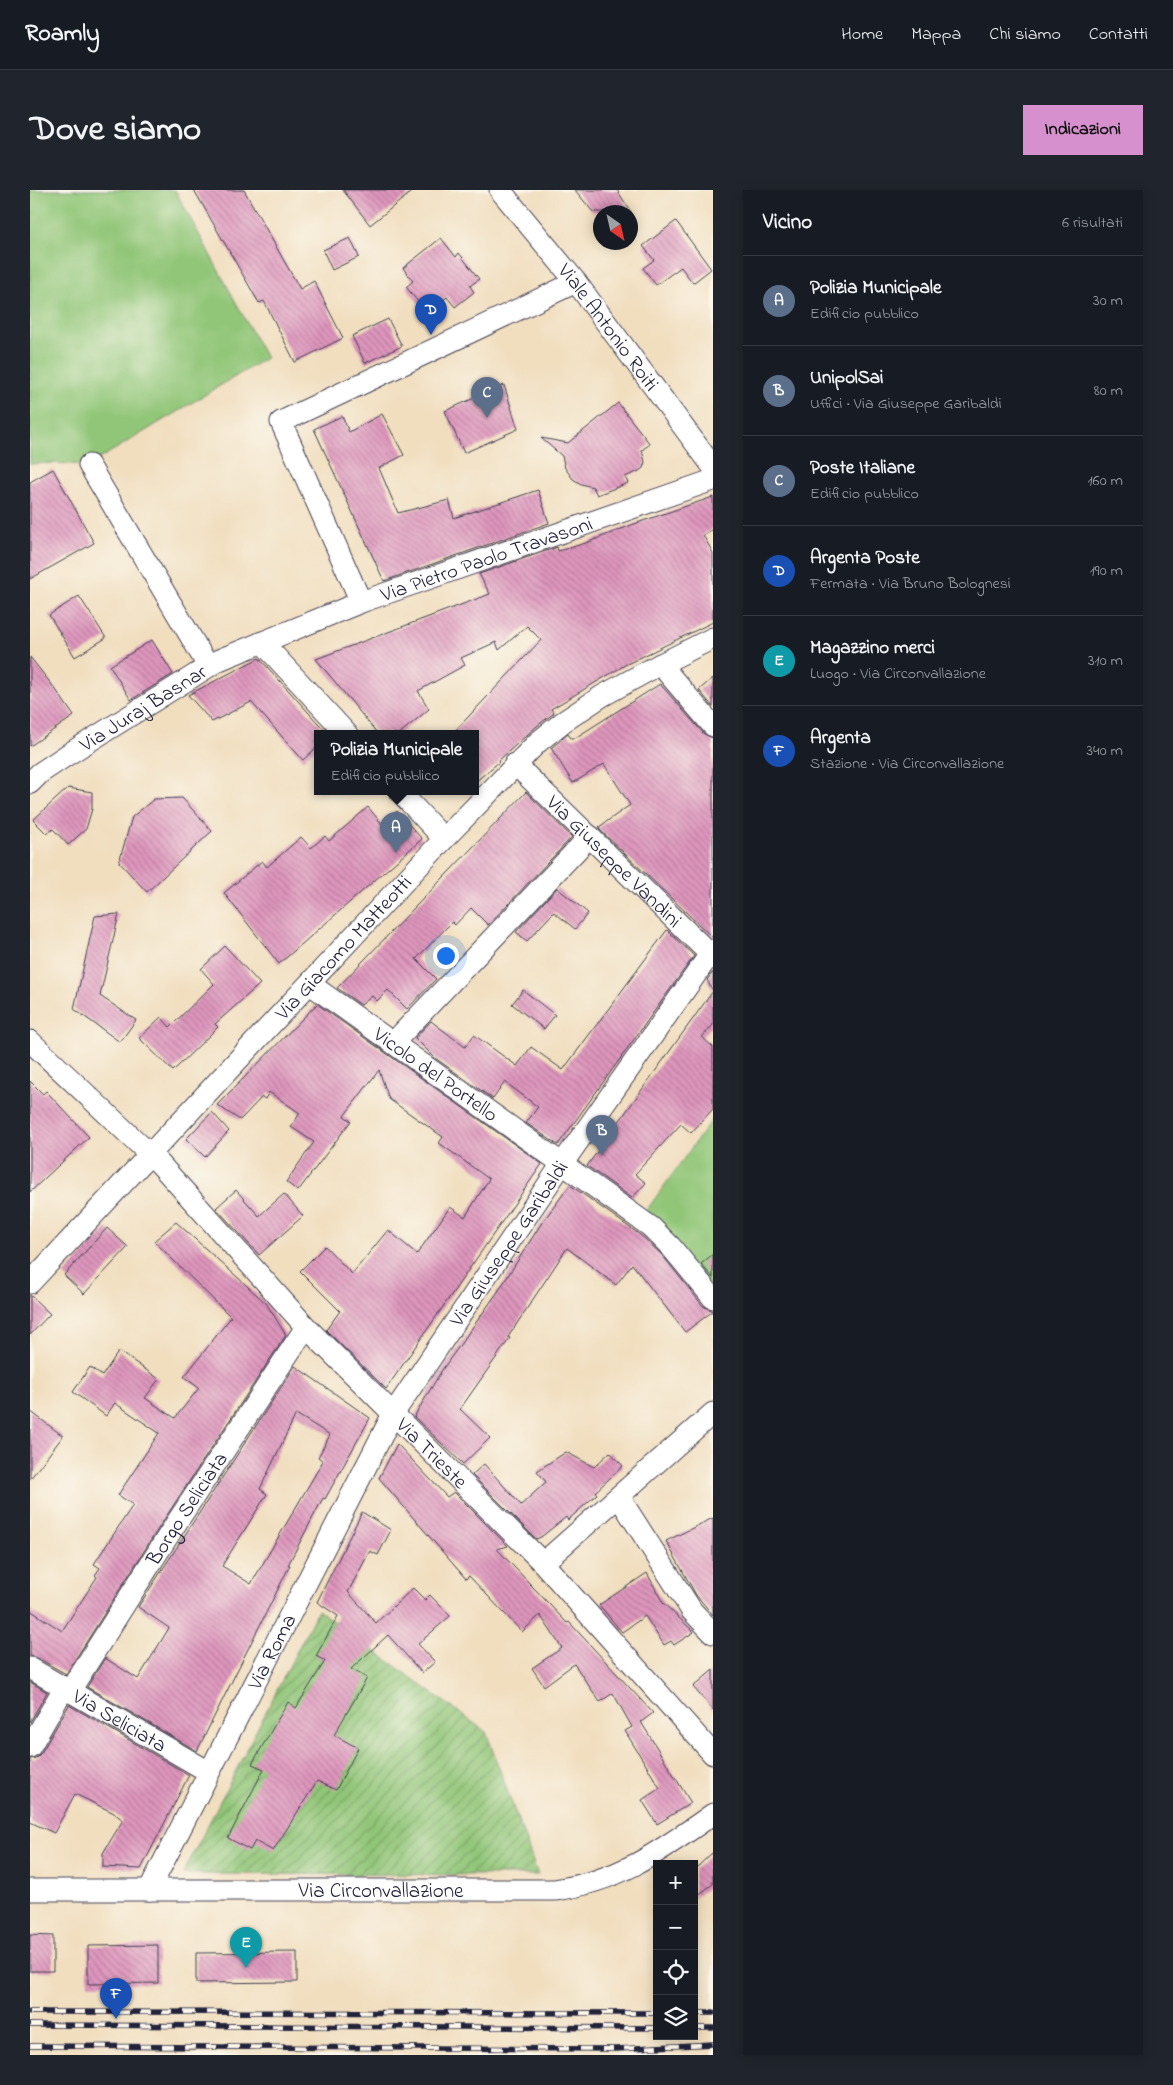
<!DOCTYPE html>
<html lang="it">
<head>
<meta charset="utf-8">
<style>
  body { margin:0; font-family:"Indie Flower",sans-serif; background:#20242c; color:#f1f3f6 }
  .controls { position:absolute; right:15px; bottom:15px; display:grid; overflow:hidden; border-radius:0px; box-shadow:0 2px 12px #0003 }
  .controls button { width:45px; height:45px; display:grid; place-items:center; padding:0; border:0; border-bottom:1px solid #363941; background:#171b24; color:#f1f3f6; font:25px sans-serif }
  .compass { position:absolute; left:563px; top:15px; width:45px; height:45px; border-radius:50%; background:#171b24; box-shadow:0 2px 12px #0003; rotate:146deg }
  .you { position:absolute; left:415px; top:765px; width:18px; height:18px; margin:-12px; border:4px solid #fff; border-radius:50%; background:#1a73e8; box-shadow:0 0 0 8px #1a73e833 }
  .badge { display:grid; place-items:center; width:32px; height:32px; border-radius:50%; background:#d690ce; color:#fff; font-size:16px; font-weight:700 }
  .pin { position:absolute; translate:-50% -41px; filter:drop-shadow(0 1px 2px #0008) }
  .pin::after { content:''; position:absolute; top:26px; width:18px; height:15px; background:inherit; clip-path:polygon(0 0,100% 0,50% 100%) }
  .popup { position:absolute; left:284px; top:540px; width:165px; height:65px; box-sizing:border-box; display:grid; place-content:center; border-radius:0px; background:#171b24; filter:drop-shadow(0 1px 4px #0005); font-size:16px; white-space:nowrap; color:#9ea1a6 }
  .popup b { font-size:19px; color:#f1f3f6 }
  .popup::after { content:''; position:absolute; left:50%; top:100%; margin-left:-10px; border:10px solid transparent; border-top-color:#171b24 }
  .list { margin:0; padding:0; list-style:none }
  h2 { display:flex; justify-content:space-between; align-items:center; height:65px; margin:0; padding:0 20px; font-size:21px }
  h2 small { font-size:16px; font-weight:400; color:#9ea1a6 }
  .list li { display:grid; grid-template-columns:32px 1fr auto; gap:15px; align-items:center; box-sizing:border-box; height:90px; padding:0 20px; border-top:1px solid #363941 }
  .list b { display:block; font-size:19px; white-space:nowrap }
  .list p { margin:0; font-size:16px; white-space:nowrap; color:#9ea1a6 }
  .list em { font-size:16px; font-style:normal; color:#9ea1a6 }
  .icon { flex:none; width:28px; height:28px; fill:none; stroke:currentColor; stroke-width:2; stroke-linecap:round; stroke-linejoin:round }
  .map { position:relative; flex:none; width:683px; height:1865px; overflow:hidden; border-radius:0px }
  header { display:flex; align-items:center; gap:30px; box-sizing:border-box; height:70px; padding:0 25px; background:#171b24; border-bottom:1px solid #363941 }
  header strong { font-size:24px }
  nav { display:flex; gap:28px; margin-inline-start:auto; font-size:18px }
  .intro { display:flex; align-items:center; justify-content:space-between; box-sizing:border-box; height:120px; padding:0 30px }
  h1 { margin:0; font-size:35px }
  .button { padding:12px 22px; border-radius:0px; background:#d690ce; color:#111; font-size:18px; font-weight:700 }
  main { display:flex; gap:30px; padding:0 30px }
  aside { flex:1; background:#171b24; border-radius:0px; box-shadow:0 2px 12px #0003 }
  .map>svg:first-child { display:block }
</style>
</head>
<body>
<header>
<strong>Roamly</strong>
<nav><a>Home</a><a>Mappa</a><a>Chi siamo</a><a>Contatti</a></nav>
</header>
<div class="intro"><h1>Dove siamo</h1><a class="button">Indicazioni</a></div>
<main>
<div class="map">
<svg width="683" height="1865" viewBox="0 0 683 1865">
  <defs>
    <pattern id="garden-furrows" width="10" height="10" patternUnits="userSpaceOnUse" patternTransform="scale(1.25)"><rect width="10" height="10" fill="#91c678"/><path d="M-1 1l2-2M0 10L10 0M9 11l2-2" fill="none" stroke="#76a064"/></pattern>
    <pattern id="building-back-hatch" width="6" height="6" patternUnits="userSpaceOnUse" patternTransform="scale(1.25)"><rect width="6" height="6" fill="#df96bd"/><path d="M-1 5l2 2M0 0l6 6M5-1l2 2" fill="none" stroke="#b47a9b"/></pattern>
  </defs>
  <rect width="100%" height="100%" fill="#fbf7ec"/>
  <filter id="ink" filterUnits="userSpaceOnUse"><feTurbulence type="fractalNoise" baseFrequency=".02" numOctaves="2"/><feDisplacementMap in="SourceGraphic" scale="10" xChannelSelector="R" yChannelSelector="G"/><feConvolveMatrix kernelMatrix="1 2 1 2 8 2 1 2 1" color-interpolation-filters="sRGB"/></filter>
  <filter id="wash" filterUnits="userSpaceOnUse"><feTurbulence type="fractalNoise" baseFrequency=".0096" numOctaves="4" result="noise"/><feDisplacementMap in="SourceGraphic" scale="20" xChannelSelector="R" yChannelSelector="G"/><feGaussianBlur stdDeviation="1.12" result="paint"/><feColorMatrix in="noise" values="0 0 0 0 0 0 0 0 0 0 0 0 0 0 0 0 0 1.4 0 .05"/><feComposite in="paint" operator="in"/></filter>
  <g filter="url(#wash)">
    <rect width="100%" height="100%" fill="#f1debf"/>
    <path fill="#91c678" stroke="#5a745a" d="M 0,0 L 145,0 L 236,168 L 59,275 L 23,273 L 0,274 Z
      M 683,928 L 683,1099 L 614,1024 Z"/>
    <path fill="url(#garden-furrows)" stroke="#5a745a" d="M 288,1420 L 456,1542 L 508,1685 L 153,1684 Z"/>
    <g id="blocks">
      <path fill="url(#building-back-hatch)" fill-rule="evenodd" d="M 164,0 L 214,0 L 270,99 L 284,91 L 313,148 L 265,172 L 234,111 L 229,113 Z
        M 313,0 L 384,0 L 340,35 Z
        M 545,0 L 587,0 L 601,22 L 563,22 Z
        M 646,31 L 681,79 L 663,93 L 651,77 L 626,95 L 613,78 L 624,70 L 613,56 Z
        M 320,48 L 329,67 L 302,80 L 293,60 Z
        M 411,48 L 426,67 L 429,63 L 449,89 L 440,96 L 444,102 L 425,117 L 417,107 L 397,123 L 376,97 L 383,91 L 373,78 Z
        M 358,129 L 372,156 L 335,173 L 322,146 Z
        M 474,195 L 488,239 L 434,263 L 415,221 Z
        M 588,213 L 620,254 L 612,260 L 615,272 L 613,278 L 609,281 L 595,287 L 598,293 L 567,305 L 563,297 L 551,294 L 543,289 L 535,278 L 532,266 L 511,248 L 538,253 Z
        M 352,224 L 374,265 L 349,278 L 368,323 L 419,310 L 424,328 L 508,300 L 519,333 L 354,391 L 284,239 L 312,226 L 319,242 Z
        M 23,279 L 64,353 L 0,389 L 0,292 Z
        M 683,307 L 683,339 L 673,345 L 683,363 L 683,432 L 595,475 L 521,519 L 524,523 L 507,536 L 468,571 L 469,572 L 445,592 L 445,544 L 422,544 L 511,450 L 497,436 L 469,460 L 466,452 L 431,468 L 435,475 L 388,501 L 399,519 L 369,544 L 348,544 L 286,469 L 460,404 L 449,384 L 527,357 L 528,361 L 556,353 L 604,334 Z
        M 49,406 L 76,448 L 45,467 L 19,425 Z
        M 122,450 L 143,484 L 101,510 L 80,476 Z
        M 0,467 L 26,500 L 44,526 L 0,556 Z
        M 229,468 L 298,544 L 287,544 L 287,557 L 273,570 L 221,512 L 182,532 L 158,505 Z
        M 683,488 L 683,517 L 669,500 Z
        M 630,494 L 674,544 L 683,548 L 683,748 L 570,640 L 569,637 L 600,615 L 574,574 L 543,593 L 521,558 L 538,544 L 541,548 L 545,548 Z
        M 38,598 L 62,602 L 62,619 L 56,639 L 38,655 L 23,639 L 17,644 L 3,630 Z
        M 496,602 L 542,647 L 458,735 L 441,718 L 425,735 L 422,732 L 386,769 L 406,789 L 377,819 L 358,800 L 347,811 L 342,806 L 331,815 L 307,798 Z
        M 152,608 L 182,641 L 117,702 L 89,672 L 102,627 L 124,609 Z
        M 338,617 L 352,634 L 367,621 L 392,649 L 249,774 L 194,703 L 232,671 L 237,677 L 271,647 L 281,658 L 295,646 L 299,651 Z
        M 527,698 L 558,723 L 545,739 L 524,722 L 497,751 L 486,742 Z
        M 89,724 L 70,806 L 106,830 L 90,852 L 44,819 L 65,726 Z
        M 637,740 L 664,766 L 528,955 L 496,933 L 508,917 L 475,892 L 463,909 L 405,868 L 385,848 L 401,831 L 435,857 L 444,845 L 487,876 L 501,857 L 533,880 Z
        M 195,756 L 230,794 L 185,834 L 188,837 L 143,881 L 109,848 L 131,827 L 140,837 L 184,794 L 171,779 Z
        M 683,782 L 683,835 L 672,847 L 683,857 L 683,919 L 661,943 L 651,934 L 605,984 L 616,993 L 602,1008 L 557,976 L 683,801 L 677,790 Z
        M 493,800 L 525,825 L 514,839 L 482,814 Z
        M 287,814 L 512,974 L 356,1199 L 296,1140 L 310,1121 L 270,1081 L 295,1056 L 322,1084 L 358,1040 L 387,1064 L 420,1017 L 435,1027 L 459,989 L 409,953 L 413,947 L 359,909 L 349,880 L 314,926 L 321,931 L 268,1001 L 256,992 L 284,952 L 261,937 L 270,923 L 239,902 L 235,909 L 232,907 L 210,930 L 187,915 Z
        M 0,891 L 13,904 L 16,901 L 59,947 L 0,1002 Z
        M 182,922 L 199,941 L 175,967 L 156,949 Z
        M 540,995 L 613,1047 L 632,1065 L 673,1116 L 683,1121 L 655,1142 L 602,1074 L 586,1095 L 537,1058 L 478,1147 L 480,1148 L 430,1219 L 460,1248 L 433,1274 L 384,1227 L 412,1180 L 467,1103 L 511,1034 Z
        M 206,1000 L 229,1026 L 254,1004 L 273,1026 L 229,1065 L 186,1018 Z
        M 146,1032 L 236,1113 L 256,1145 L 135,1328 L 36,1484 L 6,1467 L 0,1466 L 0,1420 L 32,1441 L 67,1387 L 65,1385 L 70,1378 L 64,1374 L 103,1315 L 88,1305 L 129,1243 L 85,1213 L 76,1226 L 43,1202 L 60,1177 L 72,1186 L 89,1161 L 129,1189 L 115,1208 L 145,1228 L 169,1198 L 154,1187 L 201,1127 L 124,1051 Z
        M 77,1038 L 98,1057 L 54,1104 L 34,1085 Z
        M 683,1064 L 683,1088 L 671,1074 Z
        M 0,1105 L 20,1124 L 0,1145 Z
        M 265,1176 L 340,1228 L 295,1309 L 293,1308 L 258,1375 L 260,1375 L 167,1561 L 57,1497 L 75,1468 L 108,1489 L 139,1438 L 108,1417 ZM 266,1224 L 300,1245 L 288,1267 L 293,1271 L 221,1394 L 192,1376 L 237,1304 L 230,1299 Z
        M 0,1221 L 33,1246 L 0,1289 Z
        M 367,1254 L 417,1307 L 424,1302 L 478,1356 L 467,1359 L 537,1433 L 539,1432 L 623,1523 L 611,1532 L 661,1613 L 627,1634 L 612,1610 L 630,1598 L 595,1541 L 602,1537 L 583,1503 L 570,1512 L 544,1474 L 514,1496 L 502,1478 L 532,1458 L 510,1425 L 492,1442 L 439,1386 L 436,1389 L 349,1288 Z
        M 536,1262 L 564,1277 L 580,1262 L 593,1276 L 565,1302 L 567,1304 L 538,1330 L 536,1327 L 511,1347 L 506,1349 L 442,1285 L 454,1274 L 491,1315 L 516,1292 L 507,1281 Z
        M 332,1322 L 361,1340 L 348,1365 L 340,1361 L 318,1402 L 346,1433 L 383,1398 L 395,1410 L 400,1405 L 420,1426 L 388,1454 L 405,1472 L 392,1483 L 358,1445 L 321,1479 L 337,1488 L 304,1545 L 328,1558 L 306,1600 L 287,1591 L 243,1661 L 225,1651 L 220,1660 L 198,1648 L 234,1579 L 222,1574 L 258,1512 L 266,1518 L 295,1471 L 286,1466 L 308,1426 L 287,1412 Z
        M 683,1328 L 683,1425 L 666,1405 L 636,1351 Z
        M 617,1383 L 633,1413 L 664,1442 L 644,1455 L 641,1451 L 634,1455 L 615,1426 L 592,1442 L 569,1415 Z
        M 683,1480 L 683,1520 L 663,1497 Z
        M 0,1492 L 17,1502 L 0,1532 Z
        M 39,1515 L 159,1585 L 111,1679 L 73,1677 L 73,1663 L 93,1630 L 84,1623 L 45,1604 L 24,1643 L 0,1632 L 0,1569 L 6,1568 L 11,1563 Z
        M 683,1662 L 683,1694 L 664,1708 L 664,1680 Z
        M 0,1745 L 23,1746 L 23,1781 L 0,1781 Z
        M 128,1755 L 128,1793 L 58,1794 L 58,1756 Z
        M 267,1762 L 267,1792 L 166,1793 L 166,1763 Z"/>
    </g>
  </g>
  <g filter="url(#ink)">
    <use href="#blocks" fill-opacity="0" stroke="#413e4f" stroke-width="1"/>
    <g fill="none" stroke-linecap="round" stroke-linejoin="round">
      <defs>
        <g id="minor">
          <path id="s1" d="M 470,0 L 546,92 L 683,277"/>
          <path d="M 59,275 L 178,476"/>
          <path d="M 331,412 L 251,232 L 546,92"/>
          <path d="M 232,452 L 317,544"/>
          <path d="M 630,474 L 683,536"/>
          <path id="s2" d="M 485,574 L 683,767"/>
          <path id="s3" d="M 0,593 L 10,583 L 37,565 L 189,470 L 331,412 L 683,290"/>
          <path d="M 370,602 L 414,649"/>
          <path id="s4" d="M 280,794 L 621,1037 L 641,1057 L 683,1108"/>
          <path id="s5" d="M 0,851 L 129,973 L 276,1137 L 513,1373 L 683,1564"/>
          <path d="M 363,853 L 560,646"/>
          <path id="s6" d="M 0,1093 L 414,649 L 508,552 L 533,532 L 572,506 L 623,478 L 683,448"/>
          <path d="M 589,1307 L 662,1421 L 683,1443"/>
          <path d="M 513,1373 L 683,1223"/>
          <path id="s7" d="M 0,1478 L 179,1582"/>
          <path id="s8" d="M 39,1502 L 145,1335 L 276,1137"/>
          <path d="M 0,1557 L 34,1498"/>
          <path id="s9" d="M 0,1700 L 525,1700 C 591,1691 630,1661 683,1624"/>
          <path id="s10" d="M 119,1700 L 363,1224 L 532,974 L 683,760"/>
        </g>
      </defs>
      <use href="#minor" stroke="#413e4f" stroke-width="23"/>
      <use href="#minor" stroke="#fff" stroke-width="21"/>
      <defs>
        <path id="rail" d="M 0,1822 L 627,1823
          M 664,1823 L 683,1823
          M 0,1835 L 627,1838
          M 664,1838 L 683,1838
          M 0,1856 L 586,1859 L 683,1854"/>
      </defs>
      <use href="#rail" stroke="#22223b" stroke-width="5.5"/>
      <use href="#rail" stroke="#fbf7ec" stroke-width="4" stroke-dasharray="11" stroke-linecap="butt"/>
    </g>
  </g>
  <g text-anchor="middle" stroke-width="4.5" stroke-linejoin="round" paint-order="stroke">
    <g font-size="21" fill="#22223b" stroke="#fbf7ec">
      <text dy="7" stroke="none"><textPath href="#s1" startOffset="175">Viale Antonio Roiti</textPath></text>
      <text dy="7" stroke="none"><textPath href="#s3" startOffset="512">Via Pietro Paolo Travasoni</textPath></text>
      <text dy="7" stroke="none"><textPath href="#s3" startOffset="136">Via Juraj Basnar</textPath></text>
      <text dy="7" stroke="none"><textPath href="#s2" startOffset="139">Via Giuseppe Vandini</textPath></text>
      <text dy="7" stroke="none"><textPath href="#s6" startOffset="459">Via Giacomo Matteotti</textPath></text>
      <text dy="7" stroke="none"><textPath href="#s4" startOffset="155">Vicolo del Portello</textPath></text>
      <text dy="7" stroke="none"><textPath href="#s10" startOffset="741">Via Giuseppe Garibaldi</textPath></text>
      <text dy="7" stroke="none"><textPath href="#s5" startOffset="576">Via Trieste</textPath></text>
      <text dy="7" stroke="none"><textPath href="#s8" startOffset="218">Borgo Seliciata</textPath></text>
      <text dy="7" stroke="none"><textPath href="#s10" startOffset="268">Via Roma</textPath></text>
      <text dy="7" stroke="none"><textPath href="#s7" startOffset="104">Via Seliciata</textPath></text>
      <text dy="7" stroke="none"><textPath href="#s9" startOffset="351">Via Circonvallazione</textPath></text>
    </g>
  </g>
</svg>
<div class="controls">
<button>+</button>
<button>−</button>
<button><svg class="icon" aria-label="locate" viewBox="0 0 24 24"><circle cx="12" cy="12" r="6"/><path d="M12 2v4M12 18v4M2 12h4M18 12h4"/></svg></button>
<button><svg class="icon" aria-label="layers" viewBox="0 0 24 24"><path d="M12 4l9 5-9 5-9-5zM3 14l9 5 9-5"/></svg></button>
</div>
<svg class="compass" viewBox="-18 -18 36 36"><path d="M0-13l5 13h-10z" fill="#e53935"/><path d="M0 13l5-13h-10z" fill="#9ea1a6"/></svg>
<div class="you"></div>
<div class="pin badge" style="left:366px;top:663px;background:#5c6f8a">A</div>
<div class="popup"><b>Polizia Municipale</b>Edificio pubblico</div>
<div class="pin badge" style="left:572px;top:966px;background:#5c6f8a">B</div>
<div class="pin badge" style="left:457px;top:228px;background:#5c6f8a">C</div>
<div class="pin badge" style="left:401px;top:145px;background:#1a4fb4">D</div>
<div class="pin badge" style="left:216px;top:1778px;background:#0f9aa8">E</div>
<div class="pin badge" style="left:86px;top:1829px;background:#1a4fb4">F</div>
</div>
<aside>
<h2>Vicino<small>6 risultati</small></h2>
<ul class="list">
<li><span class="badge" style="background:#5c6f8a">A</span><div><b>Polizia Municipale</b><p>Edificio pubblico</p></div><em>30 m</em></li>
<li><span class="badge" style="background:#5c6f8a">B</span><div><b>UnipolSai</b><p>Uffici · Via Giuseppe Garibaldi</p></div><em>80 m</em></li>
<li><span class="badge" style="background:#5c6f8a">C</span><div><b>Poste Italiane</b><p>Edificio pubblico</p></div><em>160 m</em></li>
<li><span class="badge" style="background:#1a4fb4">D</span><div><b>Argenta Poste</b><p>Fermata · Via Bruno Bolognesi</p></div><em>190 m</em></li>
<li><span class="badge" style="background:#0f9aa8">E</span><div><b>Magazzino merci</b><p>Luogo · Via Circonvallazione</p></div><em>310 m</em></li>
<li><span class="badge" style="background:#1a4fb4">F</span><div><b>Argenta</b><p>Stazione · Via Circonvallazione</p></div><em>340 m</em></li>
</ul>
</aside>
</main>
</body>
</html>
